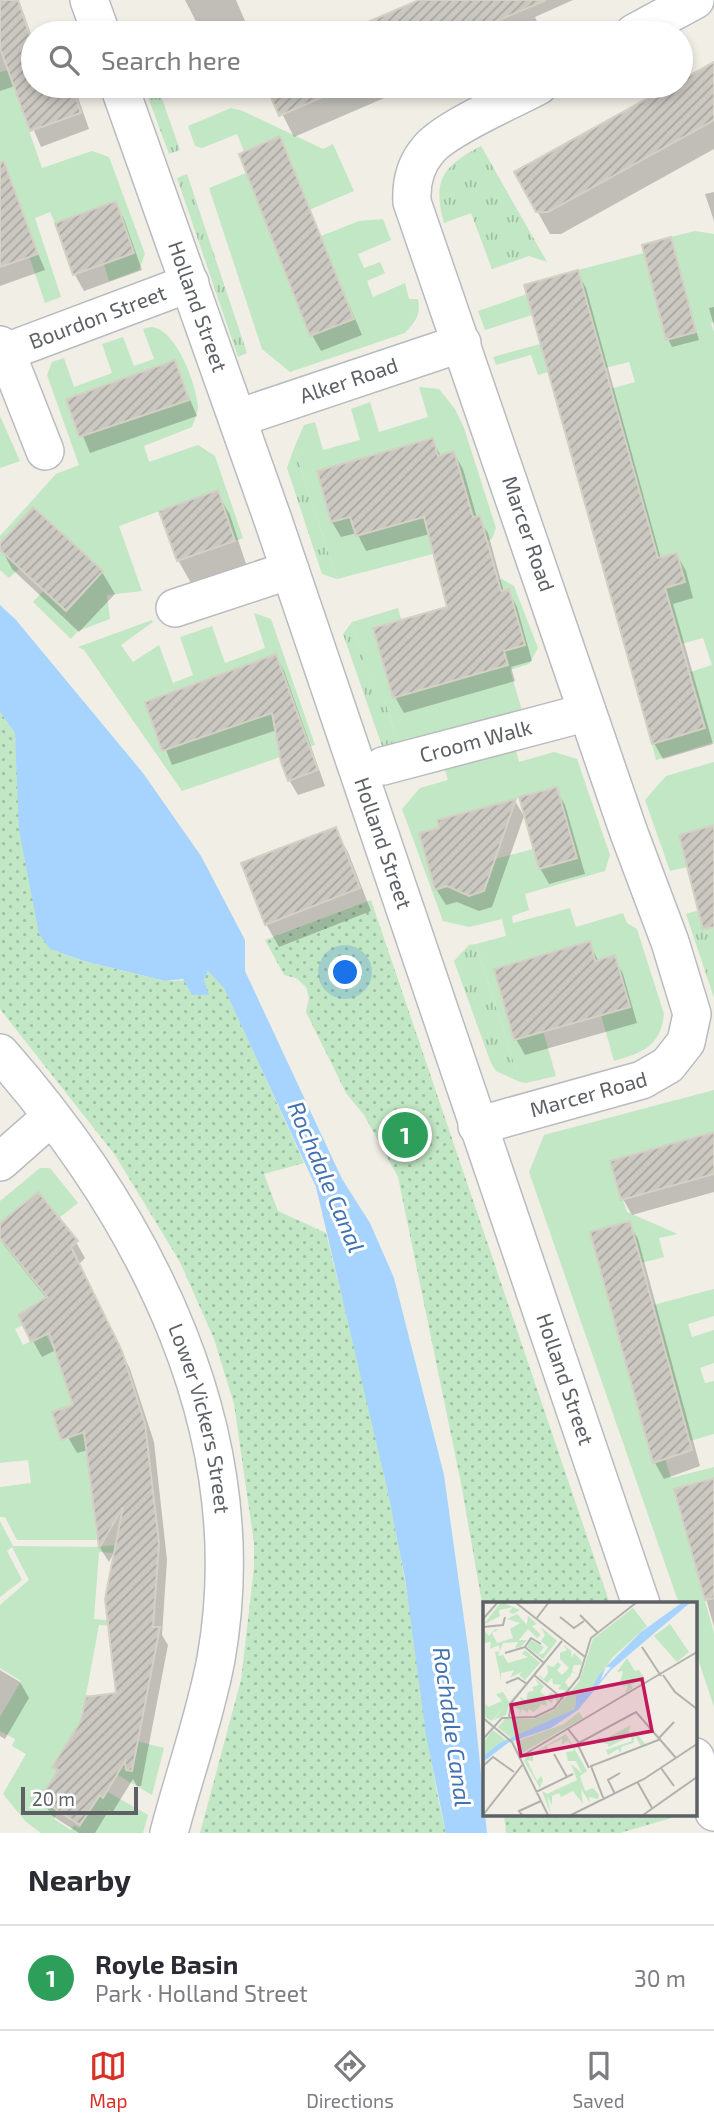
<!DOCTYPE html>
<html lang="en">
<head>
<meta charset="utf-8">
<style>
  body { margin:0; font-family:"Exo 2",sans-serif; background:#f2f2f3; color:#2b2b33 }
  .scale { position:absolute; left:21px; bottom:18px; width:117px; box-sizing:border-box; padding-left:7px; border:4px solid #5d6166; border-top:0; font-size:19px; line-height:24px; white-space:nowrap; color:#5d6166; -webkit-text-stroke:5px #fff; paint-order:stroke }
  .you { position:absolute; left:346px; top:973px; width:24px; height:24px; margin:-18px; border:5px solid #fff; border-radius:50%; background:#1a73e8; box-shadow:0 0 0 10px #1a73e833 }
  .badge { display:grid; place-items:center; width:46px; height:46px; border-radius:50%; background:#d93025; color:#fff; font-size:23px; font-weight:700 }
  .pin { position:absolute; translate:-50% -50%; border:4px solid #fff; box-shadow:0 2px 7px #0006 }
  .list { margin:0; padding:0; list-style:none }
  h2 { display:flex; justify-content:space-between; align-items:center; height:91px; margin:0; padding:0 28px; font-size:30px }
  h2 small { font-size:23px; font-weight:400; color:#7c7c81 }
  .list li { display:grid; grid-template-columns:46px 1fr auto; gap:21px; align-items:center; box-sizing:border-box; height:105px; padding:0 28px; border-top:2px solid #e1e1e2 }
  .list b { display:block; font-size:26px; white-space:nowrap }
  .list p { margin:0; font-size:23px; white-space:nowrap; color:#7c7c81 }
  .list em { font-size:23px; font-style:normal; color:#7c7c81 }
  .icon { flex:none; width:38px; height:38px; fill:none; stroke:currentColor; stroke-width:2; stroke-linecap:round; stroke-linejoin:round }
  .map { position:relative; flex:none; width:714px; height:1833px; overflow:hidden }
  .search { position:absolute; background:#fff; box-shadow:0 4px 10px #0003; left:21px; right:21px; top:21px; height:77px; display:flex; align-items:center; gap:18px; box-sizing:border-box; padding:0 24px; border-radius:38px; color:#7c7c81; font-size:26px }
  .sheet { height:196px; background:#fff }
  nav { display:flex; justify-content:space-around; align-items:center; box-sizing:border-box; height:98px; border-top:2px solid #e1e1e2; background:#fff; font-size:19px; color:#7c7c81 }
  nav a { display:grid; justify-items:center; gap:4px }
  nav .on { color:#d93025 }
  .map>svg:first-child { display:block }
</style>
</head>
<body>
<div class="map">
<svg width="714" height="1833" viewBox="0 0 714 1833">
  <defs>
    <pattern id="grass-tufts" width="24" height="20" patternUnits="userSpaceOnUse" patternTransform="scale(1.75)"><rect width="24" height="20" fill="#c2e7c4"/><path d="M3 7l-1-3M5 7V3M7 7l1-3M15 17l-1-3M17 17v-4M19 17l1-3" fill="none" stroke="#a1bfa3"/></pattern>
    <pattern id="park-dots" width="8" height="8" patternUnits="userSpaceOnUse" patternTransform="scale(1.75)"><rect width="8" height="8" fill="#c2e7c4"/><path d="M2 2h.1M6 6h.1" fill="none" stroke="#a1bfa3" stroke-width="1.8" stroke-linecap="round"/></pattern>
    <pattern id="building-hatch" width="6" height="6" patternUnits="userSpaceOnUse" patternTransform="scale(1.75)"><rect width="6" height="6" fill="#cbc8c2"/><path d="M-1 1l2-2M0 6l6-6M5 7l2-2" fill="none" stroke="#a8a6a1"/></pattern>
  </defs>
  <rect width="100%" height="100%" fill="#f0eee5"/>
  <path fill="url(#grass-tufts)" d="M 160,93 L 180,150 L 169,154 L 148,97 Z
    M 481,146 L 547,262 L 529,256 L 492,269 L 471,213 L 444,223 C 432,180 443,166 481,146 Z
    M 187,174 L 247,353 L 238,357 L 177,178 Z
    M 294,448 L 337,579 L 322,574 L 287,468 Z
    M 352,622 L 377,696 L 385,701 L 400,752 L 383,749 L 343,634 Z
    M 714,906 L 714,998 L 686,914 Z
    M 476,944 L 520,1082 L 496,1071 L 491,1063 L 454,961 L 469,945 Z"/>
  <path fill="url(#park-dots)" d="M 0,712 L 15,733 L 19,775 L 50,949 L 84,961 L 164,981 L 204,980 L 208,971 L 224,987 L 304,1163 L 264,1174 L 278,1211 L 326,1233 C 354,1347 384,1460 404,1575 C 419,1661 425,1748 446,1833 L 200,1833 L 241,1680 L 254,1568 L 254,1543 L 234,1404 L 214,1339 L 180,1262 L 115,1155 L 0,1009 Z
    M 371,900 L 610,1604 L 485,1604 L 485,1620 L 461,1483 L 398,1177 L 364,1115 L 346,1093 L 306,1012 L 309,998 L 306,987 L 296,978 L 284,975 L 265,940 Z
    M 504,1814 L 678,1814 L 678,1816 L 620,1833 L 506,1833 Z"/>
  <path fill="#c2e7c4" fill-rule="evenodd" d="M 8,70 L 42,168 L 92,151 L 109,157 L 145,254 L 139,270 L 109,281 L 104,264 L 134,253 L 116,201 L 55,223 L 50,212 L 35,218 L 61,297 L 45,303 L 29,256 L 0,211 L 0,72 Z
    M 231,108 L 243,111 L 323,149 L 333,144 L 354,191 L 309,210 L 273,159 L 266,142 L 244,151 L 237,134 L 202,148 L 195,146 L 188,126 Z
    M 246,173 L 310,336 L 354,318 L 321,236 L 359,221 L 383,219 L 391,240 L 358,254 L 364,268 L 380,262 L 385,273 L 367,281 L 373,297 L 405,283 L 409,299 L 418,299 C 421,315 416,321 405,333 L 290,372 L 262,349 L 209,188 Z
    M 695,231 L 714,234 L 714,322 L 711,323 L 714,332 L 714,742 L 656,760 L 652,744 L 705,728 L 690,672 L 712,665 L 703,638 L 681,644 L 665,588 L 685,582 L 677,553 L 657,558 L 610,389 L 635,382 L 629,362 L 605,368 L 578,270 L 644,253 L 666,340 L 695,332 L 671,237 Z
    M 527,294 L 532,315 L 485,330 L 478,311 Z
    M 151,327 C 176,328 196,384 198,406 C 198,413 194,421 192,427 L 144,446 L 149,462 L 198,445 L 215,456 L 243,538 L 235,541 L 217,490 L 119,526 L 142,591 L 107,595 L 110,619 L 78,631 L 71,639 L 33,602 L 44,590 L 103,571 L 34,507 L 0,544 L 0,536 L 56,474 L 79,465 L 47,375 L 52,362 L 64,358 L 74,387 L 112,373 L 102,344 L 123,337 L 134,366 L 154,359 L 143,329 ZM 175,360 L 189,400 L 155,412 L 141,372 ZM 129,376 L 143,414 L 80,437 L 66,399 Z
    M 540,344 L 548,372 L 538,375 L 531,355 L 496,365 L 493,357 Z
    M 419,387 L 439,389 L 455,409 L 464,428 L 496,528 L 492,539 L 487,541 L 479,516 L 460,521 L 430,539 L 433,554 L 337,579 L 294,448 L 304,425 L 315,422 L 323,450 L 360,440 L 351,409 L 370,402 L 379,432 L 428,417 ZM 432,438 L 438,456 L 455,451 L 469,503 L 414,519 L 388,505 L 393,526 L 356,536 L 350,517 L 331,522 L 317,471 Z
    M 0,416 L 20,461 L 0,468 Z
    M 0,550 L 20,568 L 9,578 L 0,570 Z
    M 502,579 L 514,586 L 538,648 L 529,664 L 510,670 L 524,717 L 400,752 L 385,701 L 377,697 L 352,622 L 398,608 L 407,639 L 383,625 L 373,628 L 393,698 L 507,665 L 504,651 L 525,645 L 508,589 L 459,603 L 456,592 Z
    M 254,613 L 271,619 L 315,745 L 182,791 L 84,650 L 78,647 L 152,620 L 153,622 L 121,645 L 133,662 L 159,645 L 173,683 L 193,675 L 180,637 L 212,626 L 225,663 L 265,648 ZM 276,654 L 293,700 L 235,721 L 219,675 ZM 208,680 L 224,729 L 162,751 L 145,701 L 161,696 L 164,701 L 191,685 Z
    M 514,743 L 519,762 L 554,752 L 577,759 L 610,855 L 605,871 L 525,894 L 529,910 L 512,916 L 513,923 L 570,908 L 576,927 L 623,913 L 627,923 L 637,929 L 664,1014 C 661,1046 642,1053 614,1061 L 601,1015 L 590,942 L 567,969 L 561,949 L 523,960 L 509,985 L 504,966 L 494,969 L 514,1039 L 543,1031 L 556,1076 L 526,1083 L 520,1082 L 476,944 L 506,936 L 502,919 L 469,927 L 443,921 L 402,809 L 420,788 L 448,780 L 443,763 ZM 557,787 L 577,857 L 538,868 L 533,849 L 484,862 L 488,879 L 483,891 L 469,896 L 455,890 L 454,884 L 435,889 L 419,833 L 439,828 L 437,820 Z
    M 714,762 L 714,825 L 679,835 L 687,867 L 670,871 L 645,800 L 666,776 Z
    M 714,1090 L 714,1132 L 610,1161 L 627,1212 L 678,1234 L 659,1238 L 664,1257 L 641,1263 L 629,1221 L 590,1232 L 653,1463 L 665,1459 L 671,1478 L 714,1467 L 714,1488 L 711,1478 L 674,1490 L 714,1633 L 714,1707 L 695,1650 L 695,1604 L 679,1604 L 529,1172 L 544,1135 Z
    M 40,1168 L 50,1168 L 78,1203 L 59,1218 L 38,1192 L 0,1223 L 0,1201 Z
    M 0,1238 L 83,1280 L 18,1314 L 23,1325 L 15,1329 L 23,1345 L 46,1334 L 59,1361 L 113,1357 L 63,1374 L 73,1405 L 52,1412 L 61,1440 L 82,1433 L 84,1438 L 134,1421 L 140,1438 L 86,1445 L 97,1540 L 17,1540 L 5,1517 L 0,1517 L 0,1487 L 31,1483 L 28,1460 L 0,1463 Z
    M 714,1289 L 714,1316 L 688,1324 L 692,1337 L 714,1330 L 714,1363 L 700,1368 L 705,1383 L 714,1381 L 714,1434 L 690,1441 L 653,1305 Z
    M 0,1521 L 13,1546 L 93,1547 L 152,1542 L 152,1556 L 99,1552 L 94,1619 L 154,1624 L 153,1627 L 99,1625 L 86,1695 L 145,1707 L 136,1741 L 164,1748 L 152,1795 L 116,1774 L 86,1715 L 52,1766 L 58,1770 L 59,1811 L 54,1819 L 71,1830 L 74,1825 L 79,1828 L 100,1795 L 103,1797 L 106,1791 L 148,1815 L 143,1833 L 41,1833 L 26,1822 L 3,1794 L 26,1754 L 12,1746 L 15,1739 L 0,1731 L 0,1717 L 21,1681 L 0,1668 L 0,1605 L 29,1580 L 12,1547 L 7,1551 L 22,1580 L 0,1597 Z"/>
  <path fill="#a6d4ff" d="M 0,605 L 16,620 L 143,773 L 201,856 L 245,940 L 245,971 L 342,1179 L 370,1223 L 394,1278 L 444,1475 L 469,1655 L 487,1833 L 446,1833 L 426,1735 L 405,1578 L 387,1488 L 316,1187 L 224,988 L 208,971 L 204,980 L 209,995 L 192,995 L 183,979 L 165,981 L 84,961 L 50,949 L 39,934 L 19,830 L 15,733 L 0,712 Z"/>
  <path fill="#0003" d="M 0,0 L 19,0 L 33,40 L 33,86 L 74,86 L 89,129 L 41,147 L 15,86 L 0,91 Z
    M 185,0 L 236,0 L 245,21 L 215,33 L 202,33 Z
    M 423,0 L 573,0 L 535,17 L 541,30 L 533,33 L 347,33 Z
    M 714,64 L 714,149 L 561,234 L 550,234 L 516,173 L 674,86 L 681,86 L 681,82 Z
    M 268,86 L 412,86 L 294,137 Z
    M 279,138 L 362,335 L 321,351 L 312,335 L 241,155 Z
    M 714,192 L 714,221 L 705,194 Z
    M 115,203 L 124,219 L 142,270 L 84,291 L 75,275 L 57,224 Z
    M 18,206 L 45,270 L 0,286 L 0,213 Z
    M 670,239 L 699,340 L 672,347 L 668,339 Z
    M 577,272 L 586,288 L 661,559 L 677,555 L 686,571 L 693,598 L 673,604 L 713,744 L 663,759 L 654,743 Z
    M 714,307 L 714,326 L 709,308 Z
    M 174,362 L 197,416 L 90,453 L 68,400 Z
    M 432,440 L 441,456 L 454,453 L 463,469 L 477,518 L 488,533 L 504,592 L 508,591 L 517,607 L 532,661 L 511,667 L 515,681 L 404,713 L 395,697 L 449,608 L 430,534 L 366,551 L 357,533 L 341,537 L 332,522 Z
    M 217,492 L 230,515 L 246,564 L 191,583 L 178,560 Z
    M 0,546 L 102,572 L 115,594 L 79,632 L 12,569 Z
    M 276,656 L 284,671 L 325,786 L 298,795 L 289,780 L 277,730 L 172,765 L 147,703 Z
    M 556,789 L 565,805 L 585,874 L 549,884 L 540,868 Z
    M 515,801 L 524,816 L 492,907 L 479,911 L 457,902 L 446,905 L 436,889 Z
    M 335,830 L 348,852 L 371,911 L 279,947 L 266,924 Z
    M 589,943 L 599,962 L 614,958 L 623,974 L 637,1023 L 525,1055 L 516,1039 Z
    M 714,1134 L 714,1192 L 632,1215 L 623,1199 Z
    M 629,1223 L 638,1239 L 700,1466 L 664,1479 L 655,1463 L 592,1233 Z
    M 0,1225 L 76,1242 L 85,1258 L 79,1264 L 130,1369 L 154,1442 L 167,1560 L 162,1635 L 168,1645 L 141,1786 L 137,1786 L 133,1779 L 112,1813 L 109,1810 L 95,1833 L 79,1833 L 51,1815 L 42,1799 L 58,1774 L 54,1767 L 118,1695 L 115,1551 L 109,1562 L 100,1548 L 88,1450 L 77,1453 L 68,1437 L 75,1406 L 56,1350 L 42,1357 L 33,1341 L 47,1299 L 4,1245 L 0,1238 Z
    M 714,1486 L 714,1627 L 676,1491 Z
    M 0,1670 L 20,1682 L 29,1698 L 5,1739 L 0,1736 Z"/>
  <path fill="url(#building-hatch)" stroke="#d4d0c4" stroke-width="2" d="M 0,0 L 18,0 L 33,45 L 33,86 L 72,86 L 81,113 L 30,131 L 0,48 Z
    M 419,0 L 546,0 L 469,33 L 342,33 Z
    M 714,62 L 714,120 L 548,212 L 536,212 L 514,172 L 670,86 L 681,86 L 681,80 Z
    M 266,86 L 348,86 L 279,116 Z
    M 280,136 L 354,319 L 310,336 L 239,154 Z
    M 0,162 L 4,162 L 38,254 L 0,267 Z
    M 116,201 L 134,253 L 73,275 L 55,223 Z
    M 671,237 L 696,332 L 666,340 L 642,245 Z
    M 578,270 L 658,558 L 677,553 L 685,582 L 665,588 L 705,728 L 652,744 L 524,285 Z
    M 175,360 L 189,400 L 79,437 L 66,399 Z
    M 433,438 L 438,456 L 454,451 L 473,517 L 480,516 L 501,591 L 509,589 L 525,645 L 504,651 L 508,665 L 393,698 L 373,628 L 447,607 L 424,517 L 356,536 L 350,517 L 331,522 L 317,471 Z
    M 218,490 L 235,541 L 177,561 L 159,511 Z
    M 33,507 L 103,571 L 66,611 L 0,550 L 0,544 Z
    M 276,654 L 318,770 L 288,781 L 281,762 L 272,713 L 162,751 L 145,702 Z
    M 557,787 L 577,858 L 539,869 L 519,797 Z
    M 516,799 L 484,891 L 469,896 L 447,886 L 435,890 L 419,833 L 439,828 L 437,820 Z
    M 714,825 L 714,927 L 703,929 L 679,835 Z
    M 336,827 L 360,888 L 265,925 L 241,863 Z
    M 590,941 L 595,961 L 615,955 L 630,1007 L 514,1040 L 494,969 Z
    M 714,1132 L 714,1174 L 621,1200 L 610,1161 Z
    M 38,1192 L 78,1241 L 71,1247 L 122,1351 L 145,1424 L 159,1543 L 153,1627 L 160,1627 L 132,1771 L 126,1770 L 125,1761 L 103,1798 L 100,1795 L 80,1825 L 40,1799 L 58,1770 L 52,1767 L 81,1721 L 86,1697 L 116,1693 L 105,1599 L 123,1507 L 99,1548 L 84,1432 L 61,1440 L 52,1412 L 73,1405 L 49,1333 L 31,1342 L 18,1315 L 47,1297 L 0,1238 L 0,1223 Z
    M 630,1221 L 692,1450 L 653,1463 L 590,1232 Z
    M 714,1478 L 714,1598 L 705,1600 L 674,1489 Z"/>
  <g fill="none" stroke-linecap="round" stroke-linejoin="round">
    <defs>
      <g id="street">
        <path d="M 89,0 L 101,33"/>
        <path d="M 634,33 L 695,0"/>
        <path id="s1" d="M 119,86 L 273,520 L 641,1604"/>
        <path d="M 0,345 L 6,352 L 45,451"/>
        <path id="s2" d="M 6,352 L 190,283"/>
        <path id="s3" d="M 238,418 L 462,343"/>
        <path d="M 175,608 L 290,570"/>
        <path id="s4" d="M 383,766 L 569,717"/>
        <path id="s5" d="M 0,1053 C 146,1219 256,1432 216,1659 C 205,1718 184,1775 169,1833"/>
        <path id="s6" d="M 477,1126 L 642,1080 L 668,1065 L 686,1042 L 692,1014 L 670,942 L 629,833 L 412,202 C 411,183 415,165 428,150 C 444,129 512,100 538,86"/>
        <path d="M 0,1162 L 51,1117"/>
        <path d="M 695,1757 L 714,1812"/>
      </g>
    </defs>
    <use href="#street" stroke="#b8bbbf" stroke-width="40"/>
    <use href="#street" stroke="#fff" stroke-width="37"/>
  </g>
  <g text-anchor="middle" stroke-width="6" stroke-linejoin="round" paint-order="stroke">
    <g font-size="21" fill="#5d6166" stroke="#fff">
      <text dy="7" stroke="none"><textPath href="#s1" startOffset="234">Holland Street</textPath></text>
      <text dy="7" stroke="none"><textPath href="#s2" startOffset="98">Bourdon Street</textPath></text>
      <text dy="7" stroke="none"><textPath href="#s3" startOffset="117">Alker Road</textPath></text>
      <text transform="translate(528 534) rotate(71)" y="7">Marcer Road</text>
      <text dy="7" stroke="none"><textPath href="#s4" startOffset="96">Croom Walk</textPath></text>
      <text dy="7" stroke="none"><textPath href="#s1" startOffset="802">Holland Street</textPath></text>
      <text dy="7" stroke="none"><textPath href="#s6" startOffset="116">Marcer Road</textPath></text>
      <text dy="7" stroke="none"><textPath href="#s1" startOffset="1368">Holland Street</textPath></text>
      <text dy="7" stroke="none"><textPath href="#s5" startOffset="422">Lower Vickers Street</textPath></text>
    </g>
    <g font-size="23" font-style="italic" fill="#4173b3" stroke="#fff">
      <text transform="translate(326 1177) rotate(67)" y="8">Rochdale Canal</text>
      <text transform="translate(452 1727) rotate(82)" y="8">Rochdale Canal</text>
    </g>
  </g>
  <g transform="translate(483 1602)">
    <rect width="214" height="214" fill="#f0eee5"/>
    <path d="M 41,83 L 27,100 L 23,113 L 11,118 L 21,105 L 9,119 L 0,114 L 3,101 L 5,105 L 19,99 L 13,92 L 20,90 L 26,100 Z" fill="#c2e7c4"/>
    <path d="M 150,6 L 164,24 L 129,56 L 107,89 L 93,93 L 92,107 L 29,137 L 15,125 L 22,117 L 51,117 L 71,108 L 96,80 L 110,37 ZM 96,110 L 100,116 L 39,151 L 32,140 L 81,122 ZM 10,128 L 24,139 L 0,154 L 0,141 Z" fill="#c2e7c4"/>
    <path d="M 18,0 L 37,8 L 30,12 L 26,10 L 30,5 L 16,8 L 17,14 L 0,23 ZM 34,12 L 44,23 L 45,14 L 54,22 L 49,24 L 58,33 L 54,36 L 45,27 L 36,38 L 44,38 L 38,45 L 32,46 L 35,40 L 20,41 L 15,54 L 20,53 L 25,61 L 45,55 L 39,52 L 42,48 L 57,61 L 42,78 L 36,73 L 40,69 L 27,76 L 31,68 L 18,71 L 18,78 L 12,50 L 17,49 L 16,43 L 7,47 L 8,40 L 0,41 L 0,27 L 6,34 L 12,27 L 16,27 L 9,31 L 14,41 L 30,36 L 27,27 L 37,21 L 24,17 ZM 187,22 L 206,50 L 194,60 L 171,34 ZM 58,25 L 74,39 L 60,57 L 44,45 L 48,38 L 61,45 L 55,53 L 61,51 L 65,45 L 58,39 L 62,33 ZM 80,43 L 82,44 L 88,49 L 89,56 L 91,51 L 99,59 L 98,63 L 91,63 L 89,69 L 95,73 L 89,70 L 87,75 L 93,77 L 86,75 L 82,80 L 86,86 L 79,93 L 82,88 L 75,87 L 78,83 L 70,82 L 69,76 L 64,81 L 56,74 L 56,73 L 61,77 L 65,71 L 64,63 L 70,65 L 75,60 L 78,63 L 74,68 L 79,73 L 86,66 L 77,57 L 77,51 L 84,48 ZM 144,56 L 152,69 L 156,68 L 162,77 L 158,75 L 157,80 L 152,74 L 155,79 L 148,83 L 150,86 L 142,91 L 145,83 L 138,85 L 145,81 L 137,82 L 140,69 L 134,70 ZM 52,77 L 61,84 L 57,90 L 64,95 L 68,90 L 76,97 L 74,100 L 71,94 L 69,101 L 63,98 L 64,104 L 57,102 L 58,107 L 57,104 L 51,110 L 45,107 L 45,111 L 39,107 L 36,114 L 37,108 L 31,105 L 29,113 L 31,103 L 39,102 L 37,95 L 43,98 L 45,90 L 51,89 L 49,85 L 56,83 ZM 148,123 L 145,131 L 152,129 L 162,142 L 158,144 L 152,134 L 150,141 L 138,145 L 138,151 L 135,147 L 125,153 L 123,148 L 149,139 L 148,134 L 125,145 L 125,142 L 119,141 L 114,135 L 122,137 ZM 83,132 L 104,169 L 97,174 L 102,189 L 110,186 L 116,193 L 115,197 L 106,195 L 107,201 L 98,187 L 100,202 L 90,189 L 78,195 L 76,191 L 69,194 L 69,203 L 64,194 L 68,213 L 59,189 L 64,192 L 94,178 L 88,162 L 99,171 L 93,159 L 85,159 L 83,150 L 91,149 L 85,138 L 79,143 L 79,137 L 64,144 L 66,152 L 62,147 L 50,153 L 50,159 L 44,158 L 54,179 L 58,174 L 60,178 L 57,186 L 41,159 L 43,155 Z" fill="#c2e7c4"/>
    <path d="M 200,0 L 208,0 L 128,68 L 95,108 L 68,126 L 25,141 L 0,160 L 0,154 L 17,141 L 92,107 L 93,93 L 107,89 L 116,73 L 122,67 L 117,79 L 128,65 L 123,65 L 158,30 Z" fill="#a6d4ff"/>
    <path fill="none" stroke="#b1b2ae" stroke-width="2" d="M 32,0 L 102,55M 97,13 L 115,31M 77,15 L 91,26 L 101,19M 0,17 L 15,0M 53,17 L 66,0M 0,25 L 20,23 L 22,15M 42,45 L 48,36 L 58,42M 159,45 L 178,74M 22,51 L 42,45 L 61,61M 51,73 L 80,97M 180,73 L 192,90 L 214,107M 23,81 L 35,76 L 44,82M 26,115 L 28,101 L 79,39M 0,116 L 29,140 L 65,213M 85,127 L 96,141 L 153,110 L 193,156M 176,136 L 191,120M 0,137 L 19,116 L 52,115 L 71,106 L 96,75 L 108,36 L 154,0M 94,141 L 106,166M 71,152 L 84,175M 37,155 L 214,50M 0,164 L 10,155 L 31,170M 178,166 L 191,184M 155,181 L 169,206M 53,190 L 90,172M 132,192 L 125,178 L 137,171M 121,198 L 108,164 L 178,137M 0,213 L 40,162M 39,213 L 36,209 L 58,199M 88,213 L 161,177 L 214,142M 160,213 L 214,175"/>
    <path fill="#c2185b" fill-opacity="0.15" stroke="#c2185b" stroke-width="3.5" d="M 159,77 L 169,129 L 38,154 L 28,103 Z"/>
    <rect width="214" height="214" fill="none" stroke="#5d6166" stroke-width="3.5"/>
  </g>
</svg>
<div class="scale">20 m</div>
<div class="you"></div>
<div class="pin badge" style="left:405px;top:1135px;background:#2e9e5b">1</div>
<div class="search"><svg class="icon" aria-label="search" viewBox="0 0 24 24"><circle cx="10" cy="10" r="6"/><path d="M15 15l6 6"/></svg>Search here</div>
</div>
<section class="sheet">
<h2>Nearby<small></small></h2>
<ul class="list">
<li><span class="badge" style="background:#2e9e5b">1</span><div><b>Royle Basin</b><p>Park · Holland Street</p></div><em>30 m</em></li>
</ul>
</section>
<nav>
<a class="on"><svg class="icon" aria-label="map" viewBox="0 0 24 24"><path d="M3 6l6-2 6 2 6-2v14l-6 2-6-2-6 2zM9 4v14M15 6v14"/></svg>Map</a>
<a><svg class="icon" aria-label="directions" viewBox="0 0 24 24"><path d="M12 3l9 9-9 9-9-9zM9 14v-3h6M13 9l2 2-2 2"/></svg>Directions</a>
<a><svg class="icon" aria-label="saved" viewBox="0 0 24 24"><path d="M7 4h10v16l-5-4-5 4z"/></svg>Saved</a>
</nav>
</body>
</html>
